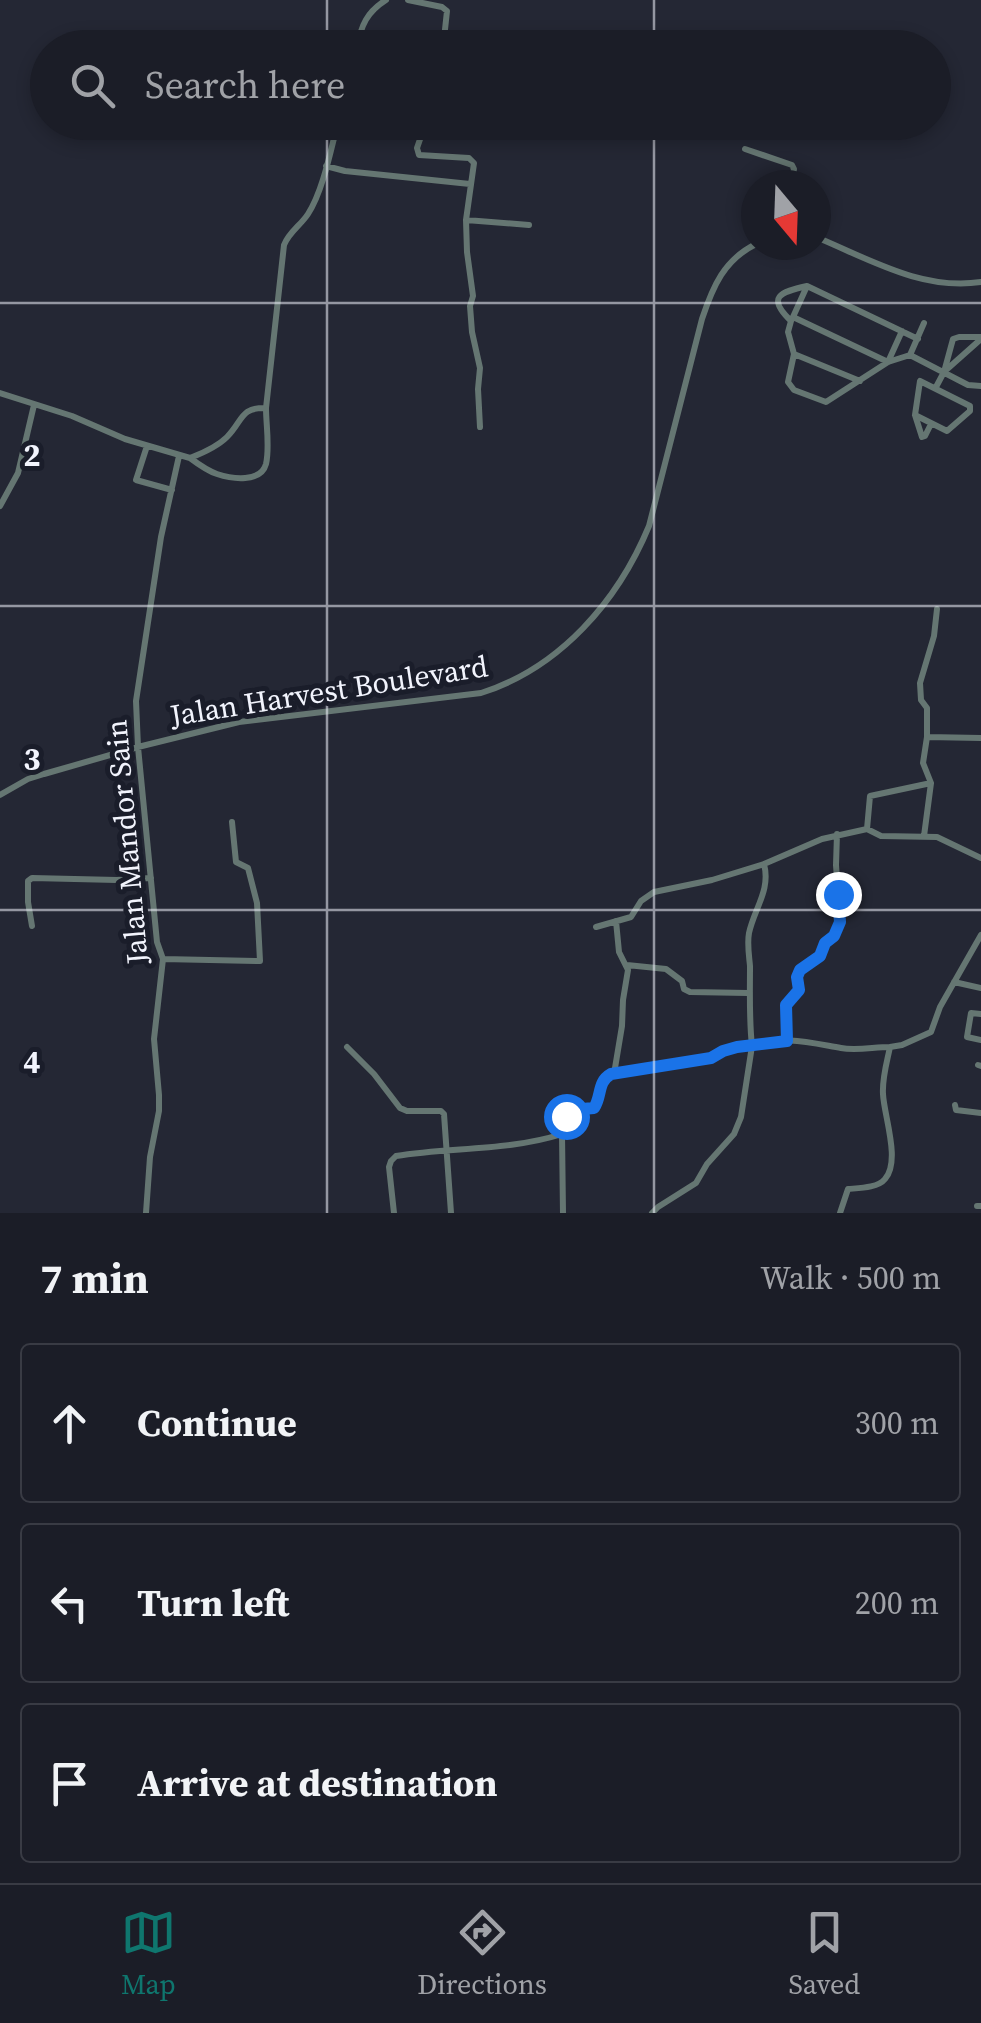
<!DOCTYPE html>
<html lang="en">
<head>
<meta charset="utf-8">
<style>
  body { margin:0; font-family:"Source Serif 4",serif; background:#24262f; color:#f1f3f6 }
  .compass { position:absolute; left:741px; top:170px; width:90px; height:90px; border-radius:50%; background:#1b1d27; box-shadow:0 5px 15px #0003; rotate:161deg }
  .stop { position:absolute; width:30px; height:30px; margin:-22px; border:8px solid #1a73e8; border-radius:50%; background:#fff }
  .stop.end { background:#1a73e8; border-color:#fff; box-shadow:0 2px 10px #0008 }
  .list { margin:0; padding:0; list-style:none }
  h2 { display:flex; justify-content:space-between; align-items:center; height:130px; margin:0; padding:0 40px; font-size:42px }
  h2 small { font-size:32px; font-weight:400; color:#a0a2a7 }
  .list li { display:grid; grid-template-columns:65px 1fr auto; gap:30px; align-items:center; box-sizing:border-box; height:160px; margin:0 20px 20px; padding:0 20px; border:2px solid #393b44; border-radius:10px }
  .list b { display:block; font-size:38px; white-space:nowrap }
  .list em { font-size:32px; font-style:normal; color:#a0a2a7 }
  .icon { flex:none; width:55px; height:55px; fill:none; stroke:currentColor; stroke-width:2; stroke-linecap:round; stroke-linejoin:round }
  .map { position:relative; flex:none; width:981px; height:1213px; overflow:hidden }
  .search { position:absolute; background:#1b1d27; box-shadow:0 5px 15px #0003; left:30px; right:30px; top:30px; height:110px; display:flex; align-items:center; gap:25px; box-sizing:border-box; padding:0 35px; border-radius:55px; color:#a0a2a7; font-size:38px }
  .sheet { height:670px; background:#1b1d27 }
  nav { display:flex; justify-content:space-around; align-items:center; box-sizing:border-box; height:140px; border-top:2px solid #393b44; background:#1b1d27; font-size:28px; color:#a0a2a7 }
  nav a { display:grid; justify-items:center; gap:5px }
  nav .on { color:#0f766e }
  .map>svg:first-child { display:block }
</style>
</head>
<body>
<div class="map">
<svg width="981" height="1213" viewBox="0 0 981 1213">
  <rect width="100%" height="100%" fill="#242734"/>
  <g fill="none" stroke-linecap="round" stroke-linejoin="round">
    <path stroke="#657672" stroke-width="6" d="M 408,0 L 442,7 L 447,11 L 443,48
      M 357,48 C 361,25 367,12 386,0
      M 426,122 L 417,148 L 419,155 L 469,158 L 474,163 L 466,220 L 467,252 L 473,296 L 470,306 L 472,332 L 480,368 L 478,389 L 480,427
      M 745,149 L 792,165 L 794,169 L 791,185
      M 326,166 L 345,171 L 470,184
      M 466,220 L 529,225
      M 816,237 C 869,259 922,291 981,282
      M 793,317 L 807,286
      M 791,321 L 793,317 L 888,362 L 902,331
      M 918,339 L 807,286 C 780,292 766,297 791,321 L 788,332 L 794,354 L 788,382 L 794,390 L 826,402 L 888,362 L 910,355 L 968,385 L 981,386
      M 794,354 L 860,381
      M 910,355 L 924,323
      M 945,371 L 981,339
      M 936,387 L 944,372 L 953,339 L 959,337 L 981,337
      M 0,393 L 72,416 L 125,439 L 190,458 C 203,453 217,447 227,437 C 243,421 240,407 266,408 L 284,245 C 289,232 301,225 308,214 C 323,191 331,149 338,122
      M 915,415 L 947,431 L 970,411 L 970,406 L 920,381 L 915,415 L 922,437 L 925,436 L 931,424
      M 147,446 L 136,480 L 172,490
      M 190,458 C 198,464 208,471 217,474 C 232,479 261,483 266,464 C 270,447 266,425 266,408
      M 0,506 L 18,473 L 34,405
      M 927,737 L 981,738
      M 0,795 L 28,779 L 44,774 L 138,747 L 239,722 L 481,693 C 560,668 618,601 649,526 L 702,319 C 713,286 724,260 756,244
      M 867,829 L 870,796 L 931,783
      M 924,836 L 931,783 L 923,763 L 927,737 L 927,708 L 921,700 L 920,683 L 934,636 L 937,609
      M 32,926 L 28,902 L 28,881 L 32,878 L 117,880 L 151,878
      M 596,927 L 631,917 L 641,901 L 654,892 L 712,880 L 764,864 L 822,839 L 867,829 L 881,836 L 937,837 L 981,858
      M 163,959 L 260,961 L 257,903 L 248,868 L 236,862 L 232,822
      M 627,965 L 666,969 L 682,981 L 684,989 L 690,992 L 748,993
      M 954,982 L 981,988
      M 981,1014 L 971,1013 L 967,1037 L 981,1040
      M 787,1041 L 786,1005 L 799,990 L 798,973 L 803,967 L 820,956 L 825,943 L 834,936 L 840,922 L 836,865 L 837,834
      M 347,1047 L 374,1074 L 400,1108 L 407,1111 L 441,1111 L 444,1114 L 451,1213
      M 978,1065 L 981,1066
      M 614,1074 L 622,1026 L 623,1000 L 628,970 L 619,952 L 616,921
      M 955,1105 L 956,1110 L 981,1113
      M 562,1134 L 563,1213
      M 977,1206 L 981,1206
      M 146,1213 L 150,1157 L 159,1111 L 159,1095 L 154,1039 L 163,959 L 157,942 L 138,747 L 136,701 L 161,537 L 179,456
      M 394,1213 L 389,1167 L 391,1161 L 396,1156 C 451,1147 509,1151 562,1134 L 567,1116 L 570,1110 L 593,1108 C 602,1097 597,1082 611,1074 L 711,1059 L 726,1049 L 752,1046 C 749,1019 750,993 750,966 C 749,955 747,944 749,933 C 754,909 771,890 764,864
      M 652,1213 L 658,1207 L 696,1183 L 707,1164 L 734,1134 L 741,1117 L 752,1046 C 781,1035 811,1043 841,1048 C 856,1051 874,1047 890,1047
      M 840,1213 L 848,1189 C 859,1188 878,1188 885,1179 C 901,1161 884,1116 883,1094 C 882,1078 887,1062 890,1047 L 902,1045 L 931,1032 L 940,1007 L 981,935"/>
  </g>
  <g fill="none" stroke-linecap="round" stroke-linejoin="round">
    <path stroke="#1a73e8" stroke-width="12" d="M 566,1116 L 570,1110 L 594,1108 C 602,1096 597,1082 611,1074 L 711,1058 L 723,1051 L 737,1047 L 787,1041 L 786,1005 L 799,990 L 797,977 L 800,970 L 820,956 L 825,943 L 834,936 L 840,922 L 838,894"/>
  </g>
  <path fill="none" stroke="#f2f4fd" stroke-width="2.5" stroke-opacity="0.55" d="M 327,0 L 327,48M 654,0 L 654,48M 327,122 L 327,1213M 654,122 L 654,1213M 0,303 L 981,303M 0,606 L 981,606M 0,910 L 981,910"/>
  <g text-anchor="middle" stroke-width="10" stroke-linejoin="round" paint-order="stroke">
    <g font-size="30" fill="#f2f4fd" stroke="#1a1d2a">
      <text transform="translate(329 691) rotate(-9)" y="10">Jalan Harvest Boulevard</text>
      <text transform="translate(127 842) rotate(-95)" y="10">Jalan Mandor Sain</text>
    </g>
  </g>
  <g font-size="32" text-anchor="middle" font-weight="bold" fill="#f2f4fd" stroke="#1a1d2a" stroke-width="10" stroke-linejoin="round" paint-order="stroke">
    <text x="32" y="466">2</text>
    <text x="32" y="770">3</text>
    <text x="32" y="1073">4</text>
  </g>
</svg>
<svg class="compass" viewBox="-18 -18 36 36"><path d="M0-13l5 13h-10z" fill="#e53935"/><path d="M0 13l5-13h-10z" fill="#a0a2a7"/></svg>
<div class="stop" style="left:566px;top:1116px"></div>
<div class="stop end" style="left:838px;top:894px"></div>
<div class="search"><svg class="icon" aria-label="search" viewBox="0 0 24 24"><circle cx="10" cy="10" r="6"/><path d="M15 15l6 6"/></svg>Search here</div>
</div>
<section class="sheet">
<h2>7 min<small>Walk · 500 m</small></h2>
<ul class="list">
<li><svg class="icon" aria-label="ahead" viewBox="0 0 24 24"><path d="M12 20V5M6 11l6-6 6 6"/></svg><div><b>Continue</b></div><em>300 m</em></li>
<li><svg class="icon" aria-label="left" viewBox="0 0 24 24"><path d="M17 20v-9H6M10 6l-5 5 5 5"/></svg><div><b>Turn left</b></div><em>200 m</em></li>
<li><svg class="icon" aria-label="arrive" viewBox="0 0 24 24"><path d="M6 21V4h12l-3 4 3 4H6"/></svg><div><b>Arrive at destination</b></div></li>
</ul>
</section>
<nav>
<a class="on"><svg class="icon" aria-label="map" viewBox="0 0 24 24"><path d="M3 6l6-2 6 2 6-2v14l-6 2-6-2-6 2zM9 4v14M15 6v14"/></svg>Map</a>
<a><svg class="icon" aria-label="directions" viewBox="0 0 24 24"><path d="M12 3l9 9-9 9-9-9zM9 14v-3h6M13 9l2 2-2 2"/></svg>Directions</a>
<a><svg class="icon" aria-label="saved" viewBox="0 0 24 24"><path d="M7 4h10v16l-5-4-5 4z"/></svg>Saved</a>
</nav>
</body>
</html>
